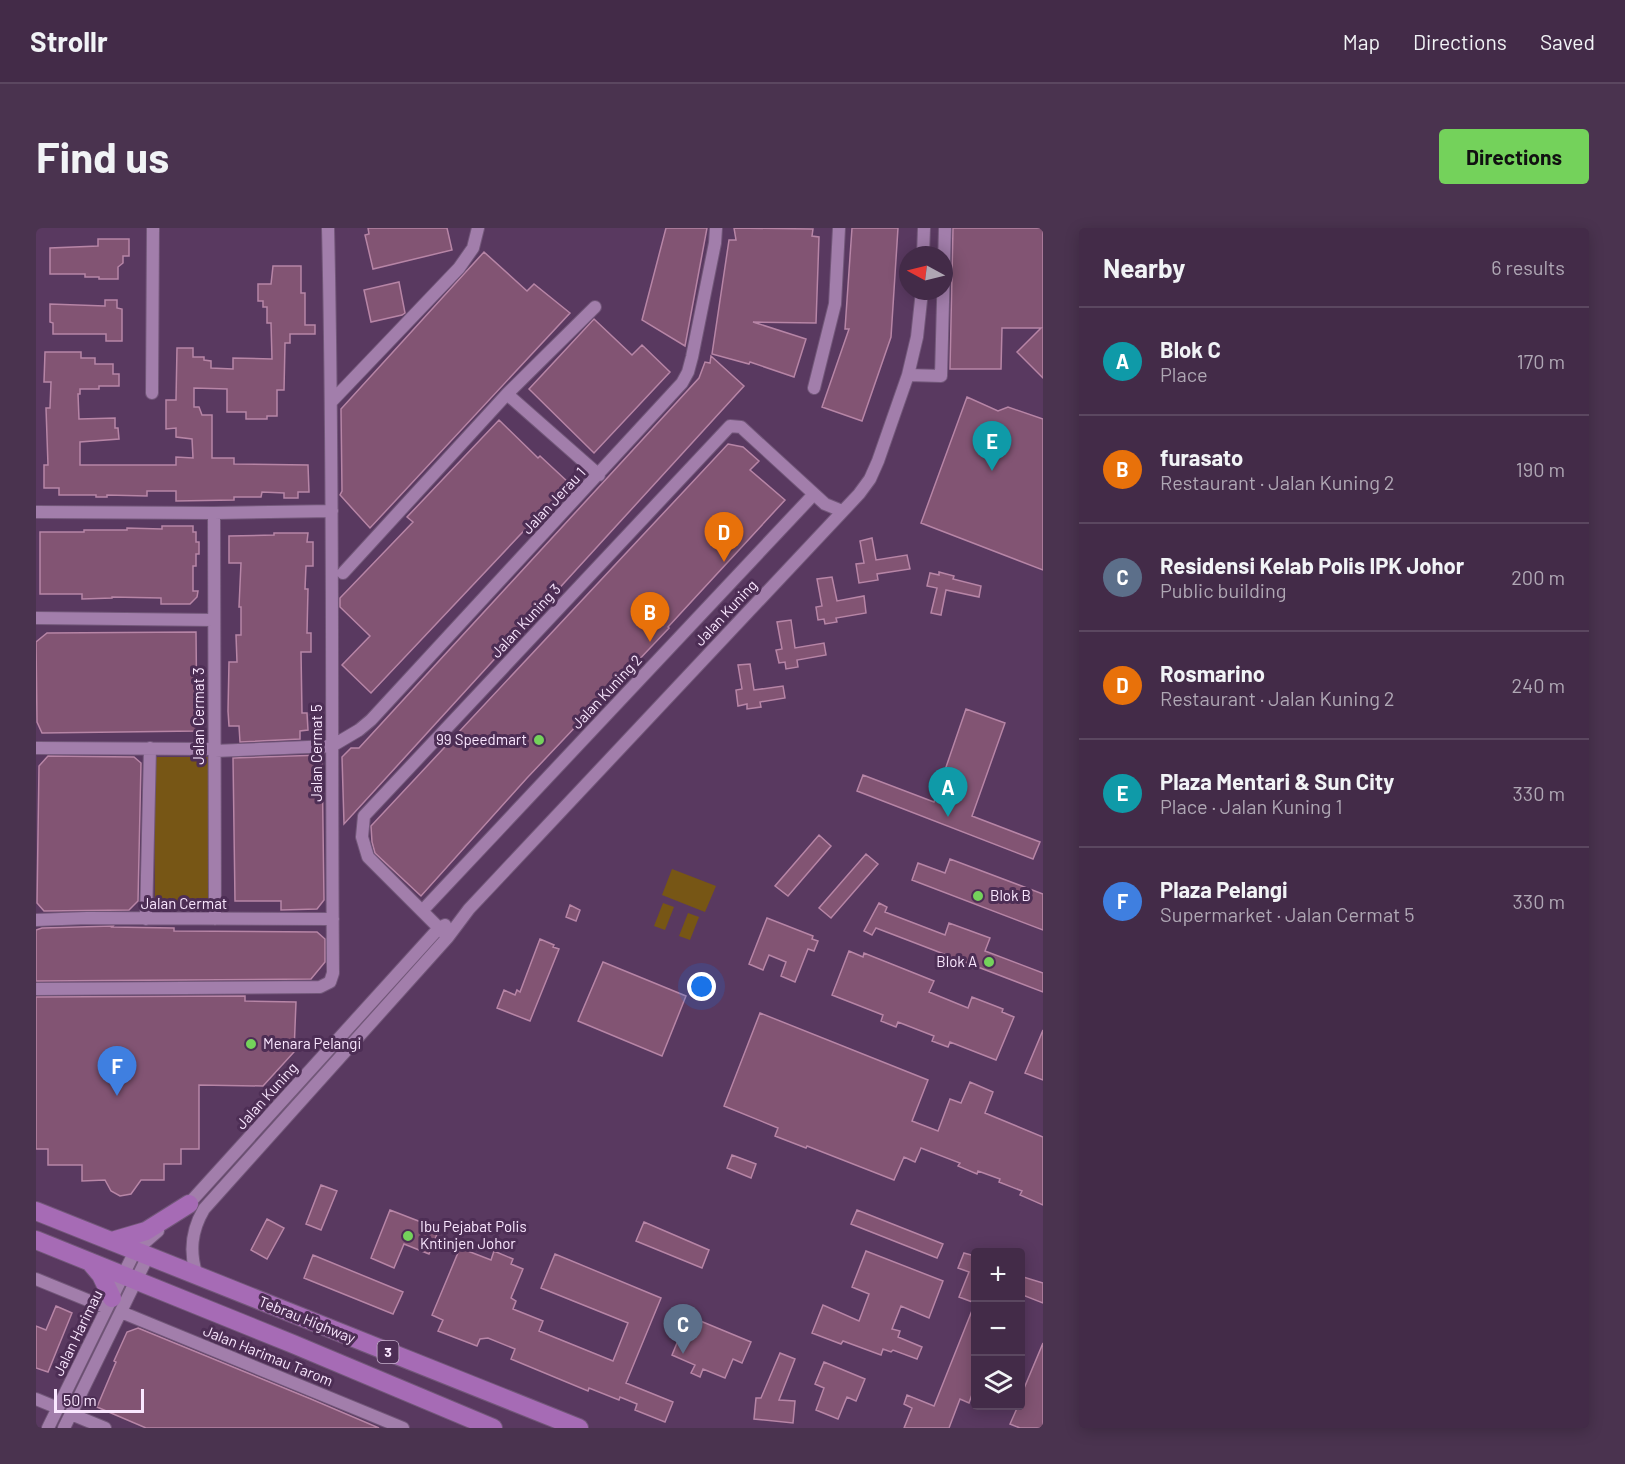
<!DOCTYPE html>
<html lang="en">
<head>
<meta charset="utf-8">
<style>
  body { margin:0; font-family:Barlow,sans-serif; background:#4a334f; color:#f1f3f6 }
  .controls { position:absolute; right:18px; bottom:18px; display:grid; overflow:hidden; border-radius:6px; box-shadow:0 3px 15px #0003 }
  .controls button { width:54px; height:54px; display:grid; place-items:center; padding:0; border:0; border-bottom:2px solid #5b4760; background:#432b48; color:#f1f3f6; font:30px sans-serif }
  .compass { position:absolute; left:863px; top:18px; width:54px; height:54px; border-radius:50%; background:#432b48; box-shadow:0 3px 15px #0003; rotate:277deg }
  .scale { position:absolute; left:18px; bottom:15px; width:90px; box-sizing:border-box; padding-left:6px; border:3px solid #fae7ff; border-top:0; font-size:16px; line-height:21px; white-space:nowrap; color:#fae7ff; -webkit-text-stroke:4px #4d2e55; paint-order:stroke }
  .you { position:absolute; left:666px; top:759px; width:21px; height:21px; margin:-15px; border:4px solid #fff; border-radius:50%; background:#1a73e8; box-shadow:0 0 0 9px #1a73e833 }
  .badge { display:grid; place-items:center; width:39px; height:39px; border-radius:50%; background:#74d25b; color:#fff; font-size:20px; font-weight:700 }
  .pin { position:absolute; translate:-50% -50px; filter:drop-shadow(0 2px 3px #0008) }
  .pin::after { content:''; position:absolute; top:32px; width:21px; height:18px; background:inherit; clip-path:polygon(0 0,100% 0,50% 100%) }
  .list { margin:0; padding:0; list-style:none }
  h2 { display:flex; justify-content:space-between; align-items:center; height:78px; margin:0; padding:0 24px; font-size:26px }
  h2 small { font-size:20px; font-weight:400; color:#afa7b4 }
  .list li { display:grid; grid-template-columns:39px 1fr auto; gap:18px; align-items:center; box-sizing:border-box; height:108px; padding:0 24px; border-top:2px solid #5b4760 }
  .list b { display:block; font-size:22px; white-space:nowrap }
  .list p { margin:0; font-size:20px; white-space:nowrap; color:#afa7b4 }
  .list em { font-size:20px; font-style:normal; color:#afa7b4 }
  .icon { flex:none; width:33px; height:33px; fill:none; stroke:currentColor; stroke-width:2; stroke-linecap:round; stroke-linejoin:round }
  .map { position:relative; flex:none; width:1007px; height:1200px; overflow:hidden; border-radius:6px }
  header { display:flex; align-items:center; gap:36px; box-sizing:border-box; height:84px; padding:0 30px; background:#432b48; border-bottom:2px solid #5b4760 }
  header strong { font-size:28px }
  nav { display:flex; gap:33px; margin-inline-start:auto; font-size:21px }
  .intro { display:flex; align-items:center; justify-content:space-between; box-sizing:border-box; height:144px; padding:0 36px }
  h1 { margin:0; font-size:42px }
  .button { padding:15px 27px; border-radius:6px; background:#74d25b; color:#111; font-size:21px; font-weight:700 }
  main { display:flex; gap:36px; padding:0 36px }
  aside { flex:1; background:#432b48; border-radius:6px; box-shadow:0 3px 15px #0003 }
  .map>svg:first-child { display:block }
</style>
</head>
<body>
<header>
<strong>Strollr</strong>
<nav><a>Map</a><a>Directions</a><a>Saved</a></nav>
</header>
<div class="intro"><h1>Find us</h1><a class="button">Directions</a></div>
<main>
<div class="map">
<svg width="1007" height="1200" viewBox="0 0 1007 1200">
  <rect width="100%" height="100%" fill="#593960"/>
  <path fill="#775615" d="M 118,529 L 174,529 L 174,674 L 119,674 Z
    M 636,641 L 680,658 L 669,684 L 626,667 Z
    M 627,675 L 638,679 L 629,702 L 618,698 Z
    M 652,685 L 663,689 L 654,712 L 643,708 Z"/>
  <path fill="#825473" stroke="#b785a6" stroke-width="1.5" d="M 332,0 L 411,0 L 416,22 L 337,41 L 329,7 L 333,6 Z
    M 630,0 L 671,0 L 649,118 L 606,92 Z
    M 698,0 L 777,1 L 776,8 L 783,9 L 780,95 L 717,94 L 770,111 L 758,149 L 714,134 L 713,136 L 676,126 L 693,12 L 700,12 Z
    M 816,0 L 862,0 L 855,109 L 826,193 L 786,179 L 813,101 L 809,101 Z
    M 917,0 L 1007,0 L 1007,150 L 981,124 L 1005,100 L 966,100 L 965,141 L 914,141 Z
    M 62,11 L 93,11 L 93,28 L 87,28 L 87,35 L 82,39 L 82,51 L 63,51 L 63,49 L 49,49 L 49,46 L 14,46 L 14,20 L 62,18 Z
    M 448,24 L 491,63 L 498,56 L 534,85 L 334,300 L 304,267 L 306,263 L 305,181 Z
    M 237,38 L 265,38 L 265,65 L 269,65 L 269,97 L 279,97 L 279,106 L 254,106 L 254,115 L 249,115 L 248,162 L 241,162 L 241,188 L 231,188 L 231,191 L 210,191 L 210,184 L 191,184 L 191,161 L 158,160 L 158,179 L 163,179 L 166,187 L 176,187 L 176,230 L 198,230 L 198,236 L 272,237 L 273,264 L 262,264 L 262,270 L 248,270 L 248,265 L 226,264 L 225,269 L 198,269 L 198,272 L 140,273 L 140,263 L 111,263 L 111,268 L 71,267 L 71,269 L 60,269 L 60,267 L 23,267 L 23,260 L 8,260 L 8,237 L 12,237 L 10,180 L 14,180 L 15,154 L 8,154 L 9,124 L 45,124 L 45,130 L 59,130 L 59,136 L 77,136 L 77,146 L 83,146 L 83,158 L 63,158 L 63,161 L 44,161 L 44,166 L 42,166 L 43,191 L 79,190 L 79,200 L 82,200 L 83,211 L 44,214 L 44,237 L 140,237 L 140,229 L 157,230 L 156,211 L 140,209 L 140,200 L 130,201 L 130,172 L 140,172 L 141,120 L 157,120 L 157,129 L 168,129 L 168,132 L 175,133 L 175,140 L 197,141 L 197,130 L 236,131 L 235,95 L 231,95 L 231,79 L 227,79 L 227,73 L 222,73 L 222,56 L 235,56 Z
    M 363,54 L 369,85 L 366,87 L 335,94 L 328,62 Z
    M 69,72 L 81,72 L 81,80 L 86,81 L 86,113 L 70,113 L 70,106 L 17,106 L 17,95 L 14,94 L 14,76 L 69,78 Z
    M 558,91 L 596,127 L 606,117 L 634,144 L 558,225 L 493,161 Z
    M 675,128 L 708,158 L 308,596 L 306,529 L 315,520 L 323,520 L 663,150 L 669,134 L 674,135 Z
    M 931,169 L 962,183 L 972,179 L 1007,191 L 1007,342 L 885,295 Z
    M 463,192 L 502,230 L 504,228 L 533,255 L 335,465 L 306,437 L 334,408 L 304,379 L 304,370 L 377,294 L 371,289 Z
    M 692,216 L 707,219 L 723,233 L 714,242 L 749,272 L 632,399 L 633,400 L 491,550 L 385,668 L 339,625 L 336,614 L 335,598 Z
    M 126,298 L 157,298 L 157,304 L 160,304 L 160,314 L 163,314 L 163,326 L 160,326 L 160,338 L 157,338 L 157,363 L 162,363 L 161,369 L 154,376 L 125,376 L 125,370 L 76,369 L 76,370 L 46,371 L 46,366 L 4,366 L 4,304 L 48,304 L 48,302 L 91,302 L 91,300 L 126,301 Z
    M 238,305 L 272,305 L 271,314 L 277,314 L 277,338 L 270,338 L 269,361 L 272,361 L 271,405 L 275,405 L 275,424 L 265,424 L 266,485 L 271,485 L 272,502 L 264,503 L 264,511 L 204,514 L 203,498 L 193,498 L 192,483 L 193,434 L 201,434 L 200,407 L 205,407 L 205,379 L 203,379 L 205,335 L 193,335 L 193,308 L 238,307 Z
    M 836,310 L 840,332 L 871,327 L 874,341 L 841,346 L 842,352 L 823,355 L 820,336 L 828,335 L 824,313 Z
    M 903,344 L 918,348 L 917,351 L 945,358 L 943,369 L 910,362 L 905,387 L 895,385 L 901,360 L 891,358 L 894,345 L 903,347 Z
    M 796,349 L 801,373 L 828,368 L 830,385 L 800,390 L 801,394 L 789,396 L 788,391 L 782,392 L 780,379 L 786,378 L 781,351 Z
    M 755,392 L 759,420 L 788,415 L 790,427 L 761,432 L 762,439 L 750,441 L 749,434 L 743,435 L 740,422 L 746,421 L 741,394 Z
    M 160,404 L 161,503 L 6,505 L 1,494 L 0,414 L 11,405 Z
    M 714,436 L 718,462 L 747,458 L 749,470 L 724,474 L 725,479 L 711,481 L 711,476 L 702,478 L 700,462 L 706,461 L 702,437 Z
    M 930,481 L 969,495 L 936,588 L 1004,614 L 997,631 L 821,563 L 827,547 L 898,574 Z
    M 286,527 L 288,672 L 281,681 L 245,682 L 245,673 L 199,673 L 197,530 Z
    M 12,528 L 98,529 L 105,535 L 102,673 L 93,682 L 8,683 L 1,675 L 3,538 Z
    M 783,607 L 795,618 L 752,668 L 739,658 Z
    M 830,626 L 842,636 L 795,690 L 783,680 Z
    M 914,631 L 1007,666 L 1007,702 L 876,652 L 882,635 L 909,645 Z
    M 843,675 L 851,679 L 849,684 L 909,707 L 913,695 L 954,710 L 949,723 L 1007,745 L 1007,764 L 840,700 L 836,707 L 828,703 Z
    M 534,677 L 544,682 L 540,693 L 530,689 Z
    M 731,690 L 777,708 L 776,711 L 782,713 L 778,723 L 772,721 L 759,754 L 745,748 L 750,734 L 733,727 L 727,742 L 713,736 Z
    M 77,698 L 76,699 L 138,700 L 138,703 L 281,704 L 289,711 L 289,734 L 275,751 L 0,753 L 0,702 L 6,700 Z
    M 504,711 L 518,717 L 517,719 L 523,721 L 494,793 L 461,780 L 468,762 L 479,767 L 481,762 L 484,764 Z
    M 813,723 L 827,729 L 828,725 L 898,753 L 893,764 L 932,780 L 936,769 L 967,781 L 966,784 L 978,789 L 960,832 L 914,814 L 912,819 L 896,813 L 898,808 L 862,794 L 860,799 L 845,793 L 847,787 L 796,767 Z
    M 567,734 L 650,768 L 626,828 L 542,793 Z
    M 209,768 L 209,773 L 260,774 L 258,824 L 227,858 L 163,857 L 163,921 L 145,921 L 145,936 L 128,936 L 128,952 L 105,952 L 95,966 L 84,968 L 75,963 L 69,952 L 46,953 L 46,937 L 12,937 L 12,921 L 0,921 L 0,769 Z
    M 724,785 L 892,852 L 876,893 L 902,903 L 914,871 L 925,875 L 934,854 L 957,864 L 949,885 L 1007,909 L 1007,977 L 984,967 L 986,963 L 963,954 L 964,951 L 942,943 L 941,946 L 922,938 L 924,935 L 885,920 L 879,934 L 868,929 L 858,952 L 771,918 L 770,920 L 739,908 L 742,900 L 688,878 Z
    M 1007,802 L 1007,852 L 989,845 Z
    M 696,927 L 720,936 L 715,950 L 691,940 Z
    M 285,957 L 301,963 L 285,1002 L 270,996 Z
    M 354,982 L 403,1001 L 393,1026 L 368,1016 L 358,1040 L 335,1030 Z
    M 821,982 L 907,1016 L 901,1030 L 815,996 Z
    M 231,991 L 248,1000 L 231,1031 L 215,1022 Z
    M 608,994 L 673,1022 L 666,1040 L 600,1013 Z
    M 424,1020 L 455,1032 L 458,1023 L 477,1031 L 475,1036 L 487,1041 L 475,1070 L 480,1073 L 477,1081 L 507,1093 L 503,1103 L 577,1133 L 592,1095 L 505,1060 L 519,1026 L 625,1070 L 590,1155 L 637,1174 L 629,1194 L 599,1182 L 601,1176 L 584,1169 L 583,1172 L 553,1160 L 552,1163 L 475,1131 L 479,1121 L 452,1110 L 444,1111 L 441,1118 L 402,1103 L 407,1092 L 396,1087 Z
    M 830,1023 L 907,1053 L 893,1090 L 865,1078 L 856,1101 L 864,1103 L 862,1109 L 886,1119 L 881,1131 L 857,1122 L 855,1124 L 847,1121 L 845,1127 L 807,1113 L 805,1116 L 776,1105 L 787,1077 L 823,1093 L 833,1066 L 816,1059 Z
    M 928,1025 L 939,1028 L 939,1158 L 933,1175 L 924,1171 L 913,1200 L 868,1200 L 876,1180 L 868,1176 L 871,1167 L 898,1178 L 939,1075 L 923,1069 L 933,1044 L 922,1040 Z
    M 277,1027 L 367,1064 L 357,1086 L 268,1050 Z
    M 984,1048 L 1007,1055 L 1007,1075 L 984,1066 Z
    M 20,1078 L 36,1085 L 12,1144 L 0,1140 L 0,1098 L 10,1102 Z
    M 662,1092 L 715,1114 L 706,1135 L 697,1131 L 689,1150 L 667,1141 L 664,1149 L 655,1145 L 659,1137 L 636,1127 L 643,1110 L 638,1107 L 644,1093 L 659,1100 Z
    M 102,1100 L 275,1171 L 343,1200 L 110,1200 L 61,1179 L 80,1134 L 78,1133 L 91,1104 Z
    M 1007,1115 L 1007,1200 L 984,1200 L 974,1196 L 982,1178 L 984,1178 L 984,1170 Z
    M 744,1125 L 759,1131 L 743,1172 L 759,1173 L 757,1195 L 718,1191 L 720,1170 L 725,1170 Z
    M 788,1134 L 829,1151 L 820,1173 L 811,1169 L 802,1191 L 780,1182 L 788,1160 L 779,1156 Z"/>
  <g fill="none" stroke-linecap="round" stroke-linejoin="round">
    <defs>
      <path id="minor" d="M 887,27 L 888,0
        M 872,147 L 905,148 L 909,0
        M 778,160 L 799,76 L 803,0
        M 116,165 L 117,0
        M 471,166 L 563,247
        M 296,173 L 423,40 L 437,20 L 442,0
        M 0,284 L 178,285 L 296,283
        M 178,285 L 179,691
        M 307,345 L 471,166 L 559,79
        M 0,390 L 178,392
        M 0,520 L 179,521
        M 179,523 L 296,518 L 323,502 L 335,492 L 646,155 L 652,144 L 656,129 L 679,15 L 680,0
        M 386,683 L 778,266
        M 110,691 L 114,520
        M 0,692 L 51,690 L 297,691
        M 412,709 L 332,629 L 326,609 L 328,588 L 694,198 L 705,199 L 789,276 L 806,283
        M 0,761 L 284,759 L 294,754 L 297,745 C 295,497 298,248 292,0
        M 149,980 L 403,700 L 409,697
        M 161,1048 C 153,1024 155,1003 168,981 L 412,709 L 433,681 L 823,266 L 834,251 L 842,233 L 872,147 L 881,109 L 886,63
        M 0,1051 L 71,1080
        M 85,1084 L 367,1200
        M 0,1171 L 22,1180
        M 35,1186 L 69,1200
        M 12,1200 L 99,1023 L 122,1003
        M 28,1200 L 112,1028"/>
      <path id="highway" d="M 0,983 L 543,1200
        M 0,1012 L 257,1116 L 457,1200
        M 76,1013 L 110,1003 L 153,976
        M 54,1034 L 65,1047 L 76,1070"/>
    </defs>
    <use href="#minor" stroke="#725779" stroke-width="14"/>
    <use href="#highway" stroke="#725779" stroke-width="20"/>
    <use href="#minor" stroke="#a27eab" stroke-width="12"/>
    <use href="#highway" stroke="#a66bb5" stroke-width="18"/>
  </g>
  <g fill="#74d25b" stroke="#4d2e55" stroke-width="2">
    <circle cx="503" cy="512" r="6"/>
    <circle cx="942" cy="668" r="6"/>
    <circle cx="953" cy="734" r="6"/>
    <circle cx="215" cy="816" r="6"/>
    <circle cx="372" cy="1008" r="6"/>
  </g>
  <g text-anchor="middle" stroke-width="6" stroke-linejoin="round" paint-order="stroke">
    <rect fill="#4d2e55" stroke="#c6b0cc" stroke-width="1.5" x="341.5" y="1113" width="21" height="22" rx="4.5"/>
    <g font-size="14" font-weight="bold" fill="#fae7ff">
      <text x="352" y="1129">3</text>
    </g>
    <g font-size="15" fill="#fae7ff" stroke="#4d2e55">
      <text transform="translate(518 273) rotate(-47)" y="5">Jalan Jerau 1</text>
      <text transform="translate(690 385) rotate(-47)" y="5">Jalan Kuning</text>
      <text transform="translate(490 393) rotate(-47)" y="5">Jalan Kuning 3</text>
      <text transform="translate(571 464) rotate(-47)" y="5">Jalan Kuning 2</text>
      <text transform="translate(163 488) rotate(-90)" y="5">Jalan Cermat 3</text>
      <text transform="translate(281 525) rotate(-90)" y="5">Jalan Cermat 5</text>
      <text x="148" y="681">Jalan Cermat</text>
      <text transform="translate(231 868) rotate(-48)" y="5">Jalan Kuning</text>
      <text transform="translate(271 1092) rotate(22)" y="5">Tebrau Highway</text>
      <text transform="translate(42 1105) rotate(-64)" y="5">Jalan Harimau</text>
      <text transform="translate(232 1128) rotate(22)" y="5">Jalan Harimau Tarom</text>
    </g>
    <g font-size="15" fill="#fae7ff" stroke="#4d2e55" text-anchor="start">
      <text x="491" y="517" text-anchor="end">99 Speedmart</text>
      <text x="954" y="673">Blok B</text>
      <text x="941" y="739" text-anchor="end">Blok A</text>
      <text x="227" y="821">Menara Pelangi</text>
      <text x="384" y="1004">Ibu Pejabat Polis<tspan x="384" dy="17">Kntinjen Johor</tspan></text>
    </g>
  </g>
</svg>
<div class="controls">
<button>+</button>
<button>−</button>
<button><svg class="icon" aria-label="layers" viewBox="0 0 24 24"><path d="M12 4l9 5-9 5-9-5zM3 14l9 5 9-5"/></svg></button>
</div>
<svg class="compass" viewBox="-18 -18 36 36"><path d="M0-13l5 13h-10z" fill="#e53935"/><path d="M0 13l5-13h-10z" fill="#afa7b4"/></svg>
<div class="scale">50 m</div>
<div class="you"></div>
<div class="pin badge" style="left:912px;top:589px;background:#0f9aa8">A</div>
<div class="pin badge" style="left:614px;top:414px;background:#e8710a">B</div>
<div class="pin badge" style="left:647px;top:1126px;background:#5c6f8a">C</div>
<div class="pin badge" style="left:688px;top:334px;background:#e8710a">D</div>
<div class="pin badge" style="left:956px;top:243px;background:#0f9aa8">E</div>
<div class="pin badge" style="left:81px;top:868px;background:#3f7fe0">F</div>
</div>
<aside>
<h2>Nearby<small>6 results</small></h2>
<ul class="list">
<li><span class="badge" style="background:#0f9aa8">A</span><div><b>Blok C</b><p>Place</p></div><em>170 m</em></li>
<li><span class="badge" style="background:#e8710a">B</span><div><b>furasato</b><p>Restaurant · Jalan Kuning 2</p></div><em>190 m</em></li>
<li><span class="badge" style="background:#5c6f8a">C</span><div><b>Residensi Kelab Polis IPK Johor</b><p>Public building</p></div><em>200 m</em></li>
<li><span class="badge" style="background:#e8710a">D</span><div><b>Rosmarino</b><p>Restaurant · Jalan Kuning 2</p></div><em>240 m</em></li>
<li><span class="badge" style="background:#0f9aa8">E</span><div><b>Plaza Mentari &amp; Sun City</b><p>Place · Jalan Kuning 1</p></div><em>330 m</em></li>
<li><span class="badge" style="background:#3f7fe0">F</span><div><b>Plaza Pelangi</b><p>Supermarket · Jalan Cermat 5</p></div><em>330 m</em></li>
</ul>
</aside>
</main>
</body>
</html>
